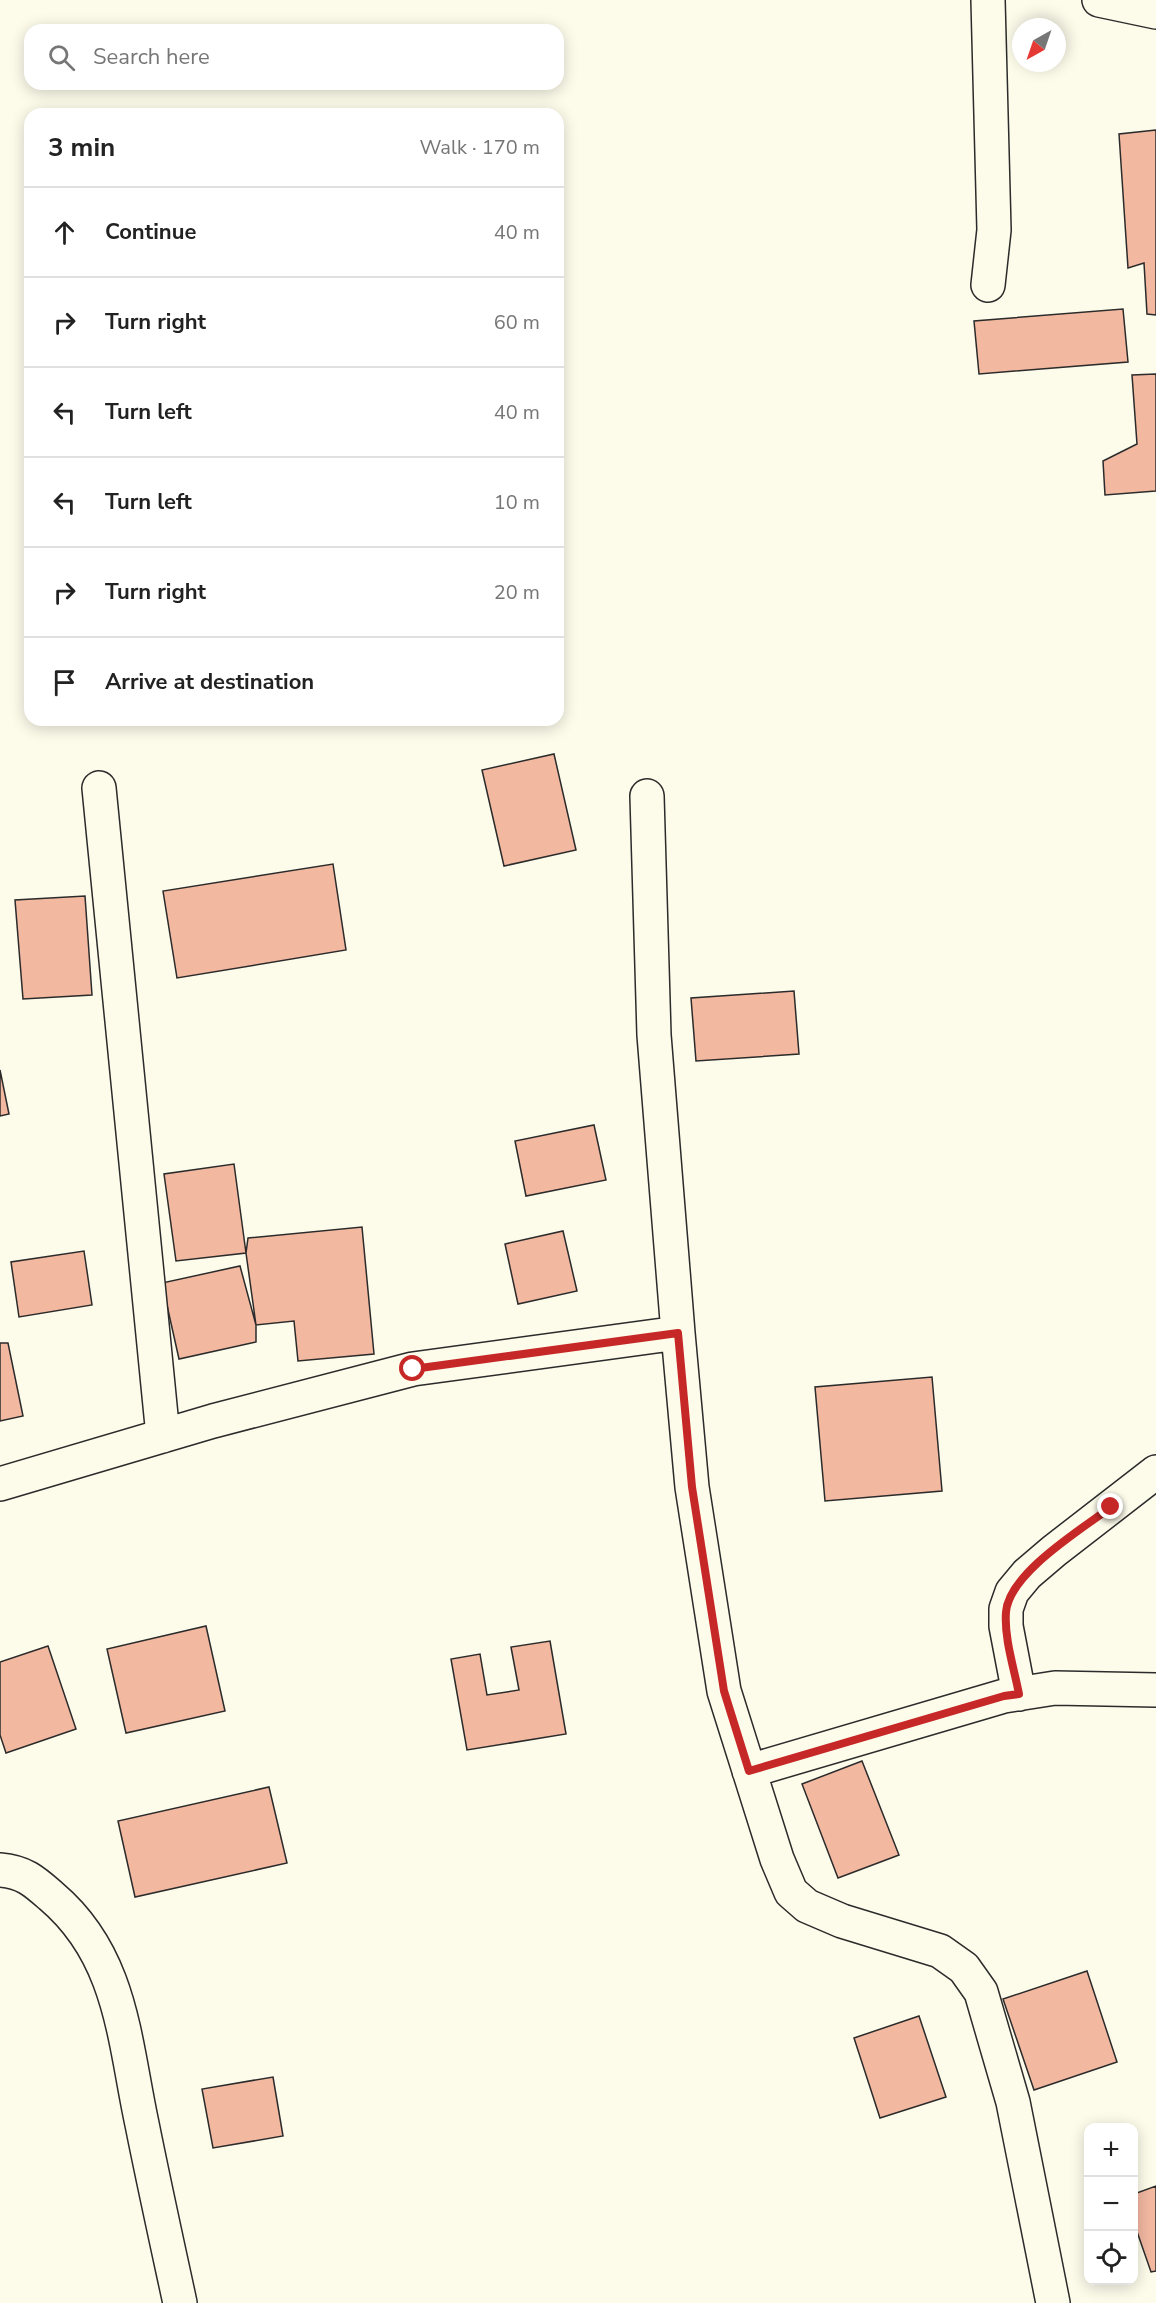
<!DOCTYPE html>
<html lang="en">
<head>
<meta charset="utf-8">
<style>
  body { margin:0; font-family:"Nunito Sans",sans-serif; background:#f2f2f2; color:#222 }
  .controls { position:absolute; right:18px; bottom:18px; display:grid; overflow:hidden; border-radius:12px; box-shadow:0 3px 15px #0003 }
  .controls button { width:54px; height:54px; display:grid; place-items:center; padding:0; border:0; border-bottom:2px solid #e0e0e0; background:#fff; color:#222; font:30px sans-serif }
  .compass { position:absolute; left:1012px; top:18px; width:54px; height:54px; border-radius:50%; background:#fff; box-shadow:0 3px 15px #0003; rotate:220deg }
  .stop { position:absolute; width:18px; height:18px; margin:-14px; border:4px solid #c62828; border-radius:50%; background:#fff }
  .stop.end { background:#c62828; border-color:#fff; box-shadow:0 2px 6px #0008 }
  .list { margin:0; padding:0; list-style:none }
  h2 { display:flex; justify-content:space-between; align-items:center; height:78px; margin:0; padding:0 24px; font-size:26px }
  h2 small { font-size:20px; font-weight:400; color:#767676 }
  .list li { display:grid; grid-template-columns:39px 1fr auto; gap:18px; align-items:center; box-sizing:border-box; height:90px; padding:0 24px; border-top:2px solid #e0e0e0 }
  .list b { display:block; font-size:22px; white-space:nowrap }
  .list em { font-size:20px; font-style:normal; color:#767676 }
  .icon { flex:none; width:33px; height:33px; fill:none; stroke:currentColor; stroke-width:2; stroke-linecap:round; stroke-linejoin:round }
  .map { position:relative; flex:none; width:1156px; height:2303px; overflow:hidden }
  .search { position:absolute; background:#fff; box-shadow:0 3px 15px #0003; left:24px; top:24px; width:540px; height:66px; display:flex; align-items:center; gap:15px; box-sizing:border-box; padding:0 21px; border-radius:18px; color:#767676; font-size:22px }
  .panel { position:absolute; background:#fff; box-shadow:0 3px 15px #0003; left:24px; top:108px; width:540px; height:618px; border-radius:18px }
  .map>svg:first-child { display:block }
</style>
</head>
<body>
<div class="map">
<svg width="1156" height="2303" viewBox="0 0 1156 2303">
  <rect width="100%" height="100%" fill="#fdfbea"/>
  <path fill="#f2b8a0" stroke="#2b2b2b" stroke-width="1.5" d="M 1156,130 L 1156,315 L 1147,314 L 1144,263 L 1128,268 L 1119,134 Z
    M 1123,309 L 1128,362 L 979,374 L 974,321 Z
    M 1156,374 L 1156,491 L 1105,495 L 1103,461 L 1137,444 L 1132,375 Z
    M 554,754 L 576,850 L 504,866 L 482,770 Z
    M 333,864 L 346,950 L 177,978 L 163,891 Z
    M 85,896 L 92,995 L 23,999 L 15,900 Z
    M 794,991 L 799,1054 L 696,1061 L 691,998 Z
    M 0,1070 L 9,1114 L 0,1116 Z
    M 594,1125 L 606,1180 L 526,1196 L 515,1141 Z
    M 234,1164 L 246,1253 L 176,1261 L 164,1174 Z
    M 362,1227 L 374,1354 L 298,1361 L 294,1321 L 256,1325 L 246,1253 L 248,1238 Z
    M 563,1231 L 577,1291 L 518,1304 L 505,1244 Z
    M 84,1251 L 92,1305 L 19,1317 L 11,1262 Z
    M 240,1266 L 256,1325 L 256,1342 L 179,1359 L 162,1283 Z
    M 0,1343 L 8,1343 L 23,1416 L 0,1421 Z
    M 932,1377 L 942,1491 L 825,1501 L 815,1387 Z
    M 206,1626 L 225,1711 L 126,1733 L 107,1649 Z
    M 550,1641 L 566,1734 L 467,1750 L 451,1659 L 480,1654 L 487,1695 L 519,1690 L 511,1647 Z
    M 48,1646 L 76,1729 L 6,1753 L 0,1735 L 0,1662 Z
    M 862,1761 L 899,1855 L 838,1878 L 802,1784 Z
    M 269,1787 L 287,1863 L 135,1897 L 118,1821 Z
    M 1087,1971 L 1117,2062 L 1034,2090 L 1003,1999 Z
    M 919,2016 L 946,2097 L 880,2118 L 854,2038 Z
    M 273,2077 L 283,2136 L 213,2148 L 202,2089 Z
    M 1156,2186 L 1156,2271 L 1151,2272 L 1134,2223 L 1134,2194 Z"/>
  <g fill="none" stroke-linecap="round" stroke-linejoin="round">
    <defs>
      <path id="minor" d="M 1099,0 L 1156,12
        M 988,285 L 994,230 L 988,0
        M 99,788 L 163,1436
        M 647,796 L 654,1035 L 678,1333 L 692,1487 L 724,1691 L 777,1859 L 791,1892 L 807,1906 L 842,1921 L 940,1951 L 964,1968 L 981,1992 L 1013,2102 L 1053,2303
        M 0,1484 L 213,1421 L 413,1369 L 678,1333
        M 1019,1694 L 1006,1626 L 1006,1609 L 1012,1592 L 1027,1574 L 1054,1551 L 1156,1472
        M 749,1771 L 1004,1696 L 1055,1688 L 1156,1690
        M 0,1870 C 24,1872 34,1881 51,1896 C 122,1956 124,2040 142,2124 C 154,2184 167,2243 180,2303"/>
    </defs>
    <use href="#minor" stroke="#2b2b2b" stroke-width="36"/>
    <use href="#minor" stroke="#fdfbea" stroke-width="33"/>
  </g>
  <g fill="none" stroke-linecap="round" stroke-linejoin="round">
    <path stroke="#c62828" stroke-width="8" d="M 413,1369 L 678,1333 L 692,1487 L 724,1691 L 749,1771 L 1004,1696 L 1019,1694 C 1014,1668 1004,1638 1006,1612 C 1009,1573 1082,1529 1111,1507"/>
  </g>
</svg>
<div class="controls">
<button>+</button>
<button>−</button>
<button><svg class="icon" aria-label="locate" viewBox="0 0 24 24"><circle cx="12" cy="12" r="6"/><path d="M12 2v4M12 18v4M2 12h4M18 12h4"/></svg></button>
</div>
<svg class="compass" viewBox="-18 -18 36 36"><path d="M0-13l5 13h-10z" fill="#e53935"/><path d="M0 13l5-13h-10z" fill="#767676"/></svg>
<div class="stop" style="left:413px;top:1369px"></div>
<div class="stop end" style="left:1111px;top:1507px"></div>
<div class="search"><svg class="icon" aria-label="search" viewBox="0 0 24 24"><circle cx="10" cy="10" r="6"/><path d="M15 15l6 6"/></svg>Search here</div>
<section class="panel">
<h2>3 min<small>Walk · 170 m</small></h2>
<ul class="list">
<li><svg class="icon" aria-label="ahead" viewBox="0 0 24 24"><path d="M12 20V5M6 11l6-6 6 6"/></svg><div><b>Continue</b></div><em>40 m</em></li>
<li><svg class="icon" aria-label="right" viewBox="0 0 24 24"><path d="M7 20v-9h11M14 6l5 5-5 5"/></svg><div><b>Turn right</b></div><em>60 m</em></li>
<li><svg class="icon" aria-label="left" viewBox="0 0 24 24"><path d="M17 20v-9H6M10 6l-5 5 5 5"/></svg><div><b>Turn left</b></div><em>40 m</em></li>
<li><svg class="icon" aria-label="left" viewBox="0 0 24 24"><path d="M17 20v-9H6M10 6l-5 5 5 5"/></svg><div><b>Turn left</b></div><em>10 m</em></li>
<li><svg class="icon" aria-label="right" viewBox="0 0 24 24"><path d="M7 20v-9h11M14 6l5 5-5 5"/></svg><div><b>Turn right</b></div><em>20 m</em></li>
<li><svg class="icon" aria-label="arrive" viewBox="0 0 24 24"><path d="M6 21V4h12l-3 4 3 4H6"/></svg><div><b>Arrive at destination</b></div></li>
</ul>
</section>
</div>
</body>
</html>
